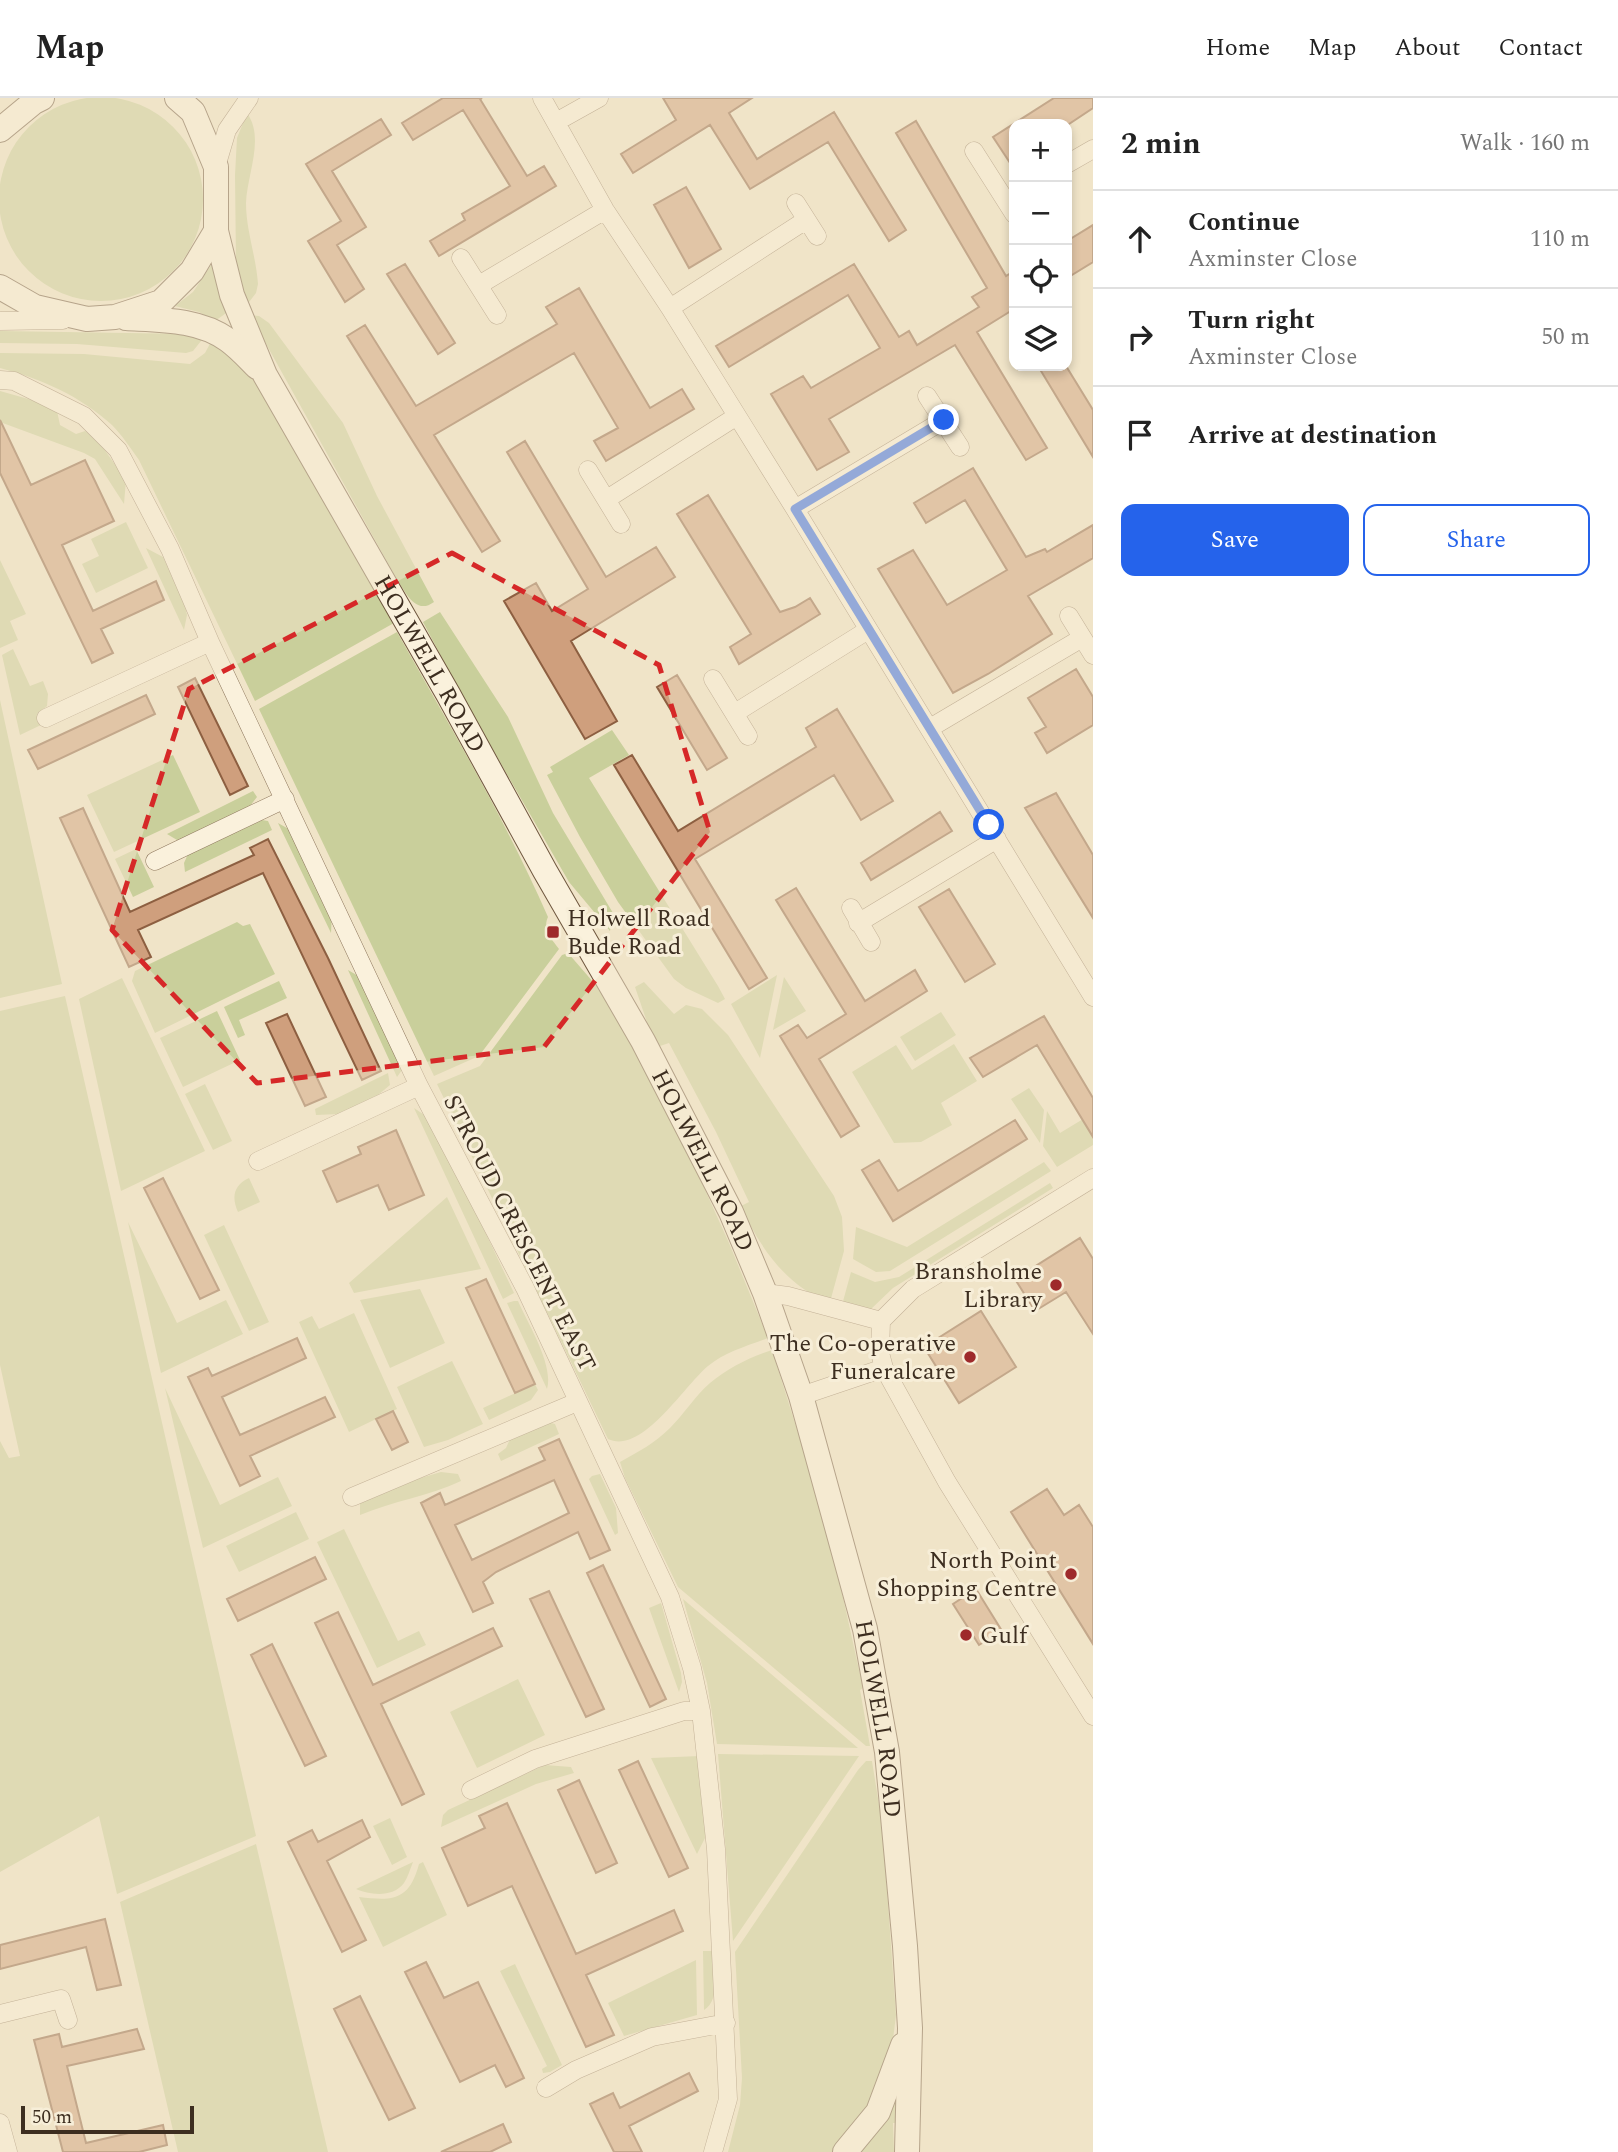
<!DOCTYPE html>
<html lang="en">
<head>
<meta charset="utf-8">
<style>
  body { margin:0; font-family:Spectral,serif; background:#f2f2f2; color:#222 }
  .controls { position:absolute; right:21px; top:21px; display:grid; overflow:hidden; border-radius:14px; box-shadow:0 4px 10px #0003 }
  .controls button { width:63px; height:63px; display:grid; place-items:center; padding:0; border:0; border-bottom:2px solid #e0e0e0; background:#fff; color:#222; font:35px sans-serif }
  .scale { position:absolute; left:21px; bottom:18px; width:173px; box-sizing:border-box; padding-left:7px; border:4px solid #3d2e20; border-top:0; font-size:19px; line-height:24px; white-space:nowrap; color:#3d2e20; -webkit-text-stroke:5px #f7eed8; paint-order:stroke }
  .stop { position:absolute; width:21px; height:21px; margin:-16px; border:5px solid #2563eb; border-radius:50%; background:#fff }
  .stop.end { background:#2563eb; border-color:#fff; box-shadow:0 2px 7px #0008 }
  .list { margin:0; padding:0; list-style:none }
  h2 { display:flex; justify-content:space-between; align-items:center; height:91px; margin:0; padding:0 28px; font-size:30px }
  h2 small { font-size:23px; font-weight:400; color:#767676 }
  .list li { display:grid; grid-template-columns:46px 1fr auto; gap:21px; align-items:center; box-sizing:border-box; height:98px; padding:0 28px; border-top:2px solid #e0e0e0 }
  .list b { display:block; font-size:26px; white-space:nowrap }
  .list p { margin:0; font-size:23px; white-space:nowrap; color:#767676 }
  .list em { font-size:23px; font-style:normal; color:#767676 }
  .actions { display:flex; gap:14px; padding:21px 28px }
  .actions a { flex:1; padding:16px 0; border:2px solid #2563eb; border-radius:14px; text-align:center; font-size:24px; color:#2563eb }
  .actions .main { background:#2563eb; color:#fff }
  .icon { flex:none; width:38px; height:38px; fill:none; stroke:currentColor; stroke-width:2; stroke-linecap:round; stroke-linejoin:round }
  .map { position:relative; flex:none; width:1093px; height:2054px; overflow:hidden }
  header { display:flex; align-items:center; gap:42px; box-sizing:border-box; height:98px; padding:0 35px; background:#fff; border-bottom:2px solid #e0e0e0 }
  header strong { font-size:33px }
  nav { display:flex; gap:38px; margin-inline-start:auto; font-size:24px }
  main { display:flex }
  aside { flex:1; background:#fff }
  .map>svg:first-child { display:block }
</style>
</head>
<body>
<header>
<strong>Map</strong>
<nav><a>Home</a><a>Map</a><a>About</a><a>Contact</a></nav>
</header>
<main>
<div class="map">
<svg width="1093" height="2054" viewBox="0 0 1093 2054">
  <rect width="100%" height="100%" fill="#f0e4c8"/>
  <path fill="#c9cf9b" d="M-1 101a102 102 0 1 1 204 0a102 102 0 1 1-204 0Z
    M 247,15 C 265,40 247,76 246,105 C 246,132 256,158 258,186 L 256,195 L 246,208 L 236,164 L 235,77 L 237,40 Z
    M 216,160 L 229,213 L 215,223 L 199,214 L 175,208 L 193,194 Z
    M 250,217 L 259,218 L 269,225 L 343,325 L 377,398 L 434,504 C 415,518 405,493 395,478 Z
    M 0,233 L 192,236 L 205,238 L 193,253 L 186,255 L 77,246 L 0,245 Z
    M 212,242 L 242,263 L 259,290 L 394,525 L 255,603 L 139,362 C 131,351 122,337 112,327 C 80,298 42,281 0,270 L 0,255 L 84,256 L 190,266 L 205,255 Z
    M 0,293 L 39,304 L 57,313 L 60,327 L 76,336 L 85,333 L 99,344 L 126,382 L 124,406 L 95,361 L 84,355 L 0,324 Z
    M 126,424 L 148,470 L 96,495 L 82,466 L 99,458 L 91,441 Z
    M 146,450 L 163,459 L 185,508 L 187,517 L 184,532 Z
    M 0,462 L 26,516 L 10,523 L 18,542 L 0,550 Z
    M 440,514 L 508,619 L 553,715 L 613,815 L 610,833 L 569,784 L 462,598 L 423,524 Z
    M 397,534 C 450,628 505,721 548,819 C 542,832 552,841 559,851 L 479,958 L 434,978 L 259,611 Z
    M 13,551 L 30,588 L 43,583 L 48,596 L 47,608 L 37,616 L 41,627 L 20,637 L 2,557 Z
    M 0,602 L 62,886 L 0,900 Z
    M 612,632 L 629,657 L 589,680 L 718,888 L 725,901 L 718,905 L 686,890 L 674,881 L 618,804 L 580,739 L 547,677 L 553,674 L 550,669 Z
    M 173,657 L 200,714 L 114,754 L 87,697 Z
    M 253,693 L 257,699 L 250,708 L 182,742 L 177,742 L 167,736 Z
    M 262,722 L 268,723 L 272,732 L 185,774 L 184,765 L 188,756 Z
    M 278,725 L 294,734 L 332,814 L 331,835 Z
    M 136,751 L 154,789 L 133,799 L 115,761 Z
    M 237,824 L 243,828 L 250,826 L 275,876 L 155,935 L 132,883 L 135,873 Z
    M 568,855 L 607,900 L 683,1043 L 729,1145 L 768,1240 C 747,1248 725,1254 708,1268 C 684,1288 642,1357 608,1341 L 437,986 L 480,968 L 562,857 Z
    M 348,872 L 365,882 L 402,972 L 397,979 Z
    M 777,877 L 760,960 L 731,906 Z
    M 784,879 L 806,913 L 773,932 Z
    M 122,880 L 205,1053 L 121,1093 L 79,901 Z
    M 279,883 L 287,900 L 239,922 L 245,937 L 238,940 L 224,909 Z
    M 644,884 L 674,916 L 686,907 L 702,911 L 728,937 L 834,1098 L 842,1119 L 844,1153 L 830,1204 C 788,1191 758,1147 741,1108 L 749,1104 L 716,1034 L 669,945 L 660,948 L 648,927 L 635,889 Z
    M 65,898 L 256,1738 L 117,1796 L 99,1718 L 0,1774 L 0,1343 L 9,1360 L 20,1358 L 0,1267 L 0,913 Z
    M 217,913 L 240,962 L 183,989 L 160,940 Z
    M 941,914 L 956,937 L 915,963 L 900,939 Z
    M 954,946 L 977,983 L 941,1005 L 952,1027 L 921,1044 L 894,1045 L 852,974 L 896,947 L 912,972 Z
    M 388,975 L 390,987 L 378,997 L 339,1016 L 316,1017 L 315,1011 Z
    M 205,986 L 232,1043 L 213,1052 L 185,996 Z
    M 1029,990 L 1044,1012 L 1040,1045 L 1011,1001 Z
    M 414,1010 L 429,1020 L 435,1028 L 514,1195 L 503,1201 Z
    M 1047,1013 L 1060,1035 L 1093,1015 L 1093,1047 L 1057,1069 L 1043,1048 Z
    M 1044,1064 L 1051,1073 L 890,1173 L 876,1174 L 853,1161 L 856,1129 L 907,1149 Z
    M 249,1080 L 260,1104 L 238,1114 C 231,1099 234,1087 249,1080 Z
    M 1050,1085 L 1053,1090 L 893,1190 L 870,1212 L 842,1207 L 851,1174 L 875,1184 L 899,1179 Z
    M 447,1099 L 481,1171 L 354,1195 L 349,1185 Z
    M 128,1124 L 177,1225 L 226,1202 L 243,1236 L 161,1275 Z
    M 224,1127 L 269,1224 L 249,1233 L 204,1137 Z
    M 420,1191 L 445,1245 L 390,1270 L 360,1202 Z
    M 514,1203 L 518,1203 C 528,1226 554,1267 547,1291 L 507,1205 Z
    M 354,1215 L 397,1311 L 349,1334 L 299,1224 L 312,1218 L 319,1231 Z
    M 772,1252 L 827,1427 L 863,1590 L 860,1592 L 870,1648 L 866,1648 L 678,1489 L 625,1380 L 620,1364 C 638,1354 655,1345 670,1330 C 684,1316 695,1298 710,1285 C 728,1270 750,1259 772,1252 Z
    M 452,1263 L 483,1326 L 448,1342 L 424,1349 L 397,1289 Z
    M 535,1286 L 538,1292 L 531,1302 L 489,1322 L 483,1310 Z
    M 165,1290 L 220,1407 L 278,1379 L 292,1408 L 203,1450 Z
    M 547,1324 L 555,1326 L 559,1336 L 501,1363 L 498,1356 L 506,1350 L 510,1341 Z
    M 441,1374 L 458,1376 L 461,1383 C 429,1398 393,1403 360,1417 L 360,1404 L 369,1395 Z
    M 600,1376 L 616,1410 L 618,1435 L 615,1437 L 589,1381 L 592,1378 Z
    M 296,1414 L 309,1441 L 239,1474 L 226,1448 Z
    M 344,1431 L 398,1543 L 419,1533 L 426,1547 L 377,1570 L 317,1444 Z
    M 683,1501 L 858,1650 L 717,1646 L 707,1585 Z
    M 661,1505 L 681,1575 L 682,1584 L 679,1594 L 649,1510 Z
    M 518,1581 L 545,1637 L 477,1670 L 450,1614 Z
    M 718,1656 L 859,1658 L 733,1843 Z
    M 700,1658 L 706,1738 L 697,1756 L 651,1660 Z
    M 866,1663 L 872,1663 L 879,1707 L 881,1708 L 896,1917 L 892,1950 L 878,1993 L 839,2054 L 728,2054 L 740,2007 L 742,1980 L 735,1854 L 858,1672 Z
    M 545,1667 L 571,1669 L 574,1675 L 536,1686 L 441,1729 L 443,1717 L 448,1712 Z
    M 390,1720 L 407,1759 L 392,1767 L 373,1728 Z
    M 256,1746 L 328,2054 L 178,2054 L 120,1804 Z
    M 413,1764 C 410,1771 408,1779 404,1785 C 393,1800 370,1797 356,1791 Z
    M 423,1764 L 447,1817 L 383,1849 L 359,1799 C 393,1803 409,1803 419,1766 Z
    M 703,1853 L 713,1853 C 714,1871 721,1902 704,1912 Z
    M 696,1862 L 697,1917 L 624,1938 L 608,1905 Z
    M 515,1866 L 562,1967 L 550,1974 L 543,1975 L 542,1971 L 547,1968 L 500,1873 Z
    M 896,1993 L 902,2025 L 893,2025 L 894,2054 L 860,2054 Z"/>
  <path fill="#cf9f7d" stroke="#8d5f41" stroke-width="2" fill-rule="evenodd" d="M 443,0 L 482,0 L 480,1 L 527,78 L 544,68 L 556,88 L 439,158 L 430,143 L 465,122 L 462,116 L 510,88 L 463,12 L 413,42 L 402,25 Z
    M 663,0 L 752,0 L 729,15 L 757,61 L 834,14 L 906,132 L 889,143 L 828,44 L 750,91 L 710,27 L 633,75 L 621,56 L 676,22 Z
    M 1054,0 L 1093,0 L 1093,10 L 1069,26 L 1014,26 L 1014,71 L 993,39 Z
    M 381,21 L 391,37 L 332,73 L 366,129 L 337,147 L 364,191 L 345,204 L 308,143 L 341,123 L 306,66 Z
    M 916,23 L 1006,178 L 1014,173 L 1014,211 L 977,234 L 1047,350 L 1026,362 L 955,247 L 829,321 L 849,354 L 817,372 L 771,296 L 803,278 L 811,290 L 880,250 L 848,197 L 729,269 L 716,248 L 854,166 L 899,239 L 909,233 L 917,247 L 979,209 L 972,199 L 987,190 L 896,35 Z
    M 686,89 L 721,151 L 689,170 L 654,107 Z
    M 1093,127 L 1093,164 L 1067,180 L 1067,143 Z
    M 405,166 L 455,245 L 438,256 L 387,176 Z
    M 579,190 L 650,310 L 682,291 L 694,311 L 606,363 L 594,343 L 618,330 L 574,255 L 434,337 L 500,443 L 482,454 L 347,238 L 365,227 L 416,308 L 557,226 L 546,209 Z
    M 1038,268 L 1066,268 L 1093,312 L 1093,359 Z
    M 0,322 L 31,387 L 85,362 L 114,423 L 62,447 L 93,513 L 156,483 L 164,502 L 101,531 L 113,555 L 92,565 L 0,375 Z
    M 525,343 L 606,479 L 656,449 L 675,479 L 571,543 L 617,623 L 585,641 L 504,503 L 536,485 L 552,513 L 588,491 L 507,354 Z
    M 973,370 L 1026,459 L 1045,451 L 1047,454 L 1093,427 L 1093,460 L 1028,498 L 1052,536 L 988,576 L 953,595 L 878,471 L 913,452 L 947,507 L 1007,472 L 965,402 L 926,425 L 914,405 Z
    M 708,397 L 780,514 L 795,509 L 810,500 L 820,516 L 739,566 L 730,549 L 751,536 L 677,416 Z
    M 1076,571 L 1093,599 L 1093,627 L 1047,655 L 1035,635 L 1046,629 L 1028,600 Z
    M 677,577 L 727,660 L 707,672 L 657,589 Z
    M 195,580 L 248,688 L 230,697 L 178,589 Z
    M 146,597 L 155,616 L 38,671 L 28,652 Z
    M 837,611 L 893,703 L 861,722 L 834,677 L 695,761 L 767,880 L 749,891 L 614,667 L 632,657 L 678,733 L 816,649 L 806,630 Z
    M 1056,695 L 1093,757 L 1093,820 L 1025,710 Z
    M 83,710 L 130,814 L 254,757 L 250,750 L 268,741 L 328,860 L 381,973 L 362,982 L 263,775 L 138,832 L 151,859 L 129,869 L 60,720 Z
    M 940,714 L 952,733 L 871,782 L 861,765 Z
    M 796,790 L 865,903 L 915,872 L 927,893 L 819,961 L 859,1028 L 841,1039 L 780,938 L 798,927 L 807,940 L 846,916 L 776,802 Z
    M 949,791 L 995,866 L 965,884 L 919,809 Z
    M 287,916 L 326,999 L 305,1008 L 266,925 Z
    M 1044,918 L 1093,1000 L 1093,1039 L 1037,947 L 983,979 L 970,960 Z
    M 1015,1022 L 1027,1041 L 893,1123 L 862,1072 L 879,1062 L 898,1093 Z
    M 396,1032 L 424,1097 L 389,1112 L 378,1087 L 337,1104 L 323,1073 L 361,1056 L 358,1049 Z
    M 163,1080 L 219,1192 L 200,1201 L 144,1090 Z
    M 1080,1140 L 1093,1161 L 1093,1236 L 1066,1194 L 1035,1213 L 1015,1181 Z
    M 486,1181 L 535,1286 L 515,1295 L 466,1190 Z
    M 981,1213 L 1016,1269 L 959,1305 L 924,1249 Z
    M 297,1240 L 306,1260 L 222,1299 L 240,1337 L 325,1299 L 335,1319 L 250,1358 L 260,1378 L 240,1388 L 188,1279 L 208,1270 L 212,1278 Z
    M 393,1313 L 408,1344 L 392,1352 L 376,1321 Z
    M 559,1341 L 610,1452 L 590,1461 L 578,1434 L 496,1474 L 483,1484 L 493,1505 L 473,1514 L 421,1405 L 440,1395 L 445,1407 L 545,1362 L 539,1350 ZM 554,1382 L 569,1415 L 472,1462 L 455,1427 Z
    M 1047,1391 L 1064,1417 L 1079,1407 L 1093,1429 L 1093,1546 L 1011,1414 Z
    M 315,1459 L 326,1481 L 238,1523 L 227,1501 Z
    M 603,1467 L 666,1601 L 650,1609 L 587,1475 Z
    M 976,1491 L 1002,1533 L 979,1547 L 953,1506 Z
    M 549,1493 L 604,1611 L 586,1619 L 530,1501 Z
    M 338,1514 L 373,1587 L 493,1530 L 502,1548 L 381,1606 L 424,1696 L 402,1707 L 315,1525 Z
    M 272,1546 L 326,1658 L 305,1668 L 251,1557 Z
    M 638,1663 L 688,1770 L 669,1779 L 619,1672 Z
    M 579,1682 L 617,1765 L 596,1775 L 558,1692 Z
    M 507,1705 L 576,1856 L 674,1812 L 683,1833 L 586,1877 L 614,1937 L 586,1949 L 512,1788 L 468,1808 L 442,1750 L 485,1730 L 479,1718 Z
    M 362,1722 L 370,1739 L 327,1763 L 366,1842 L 342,1854 L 288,1744 L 312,1732 L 318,1744 Z
    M 105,1821 L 121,1887 L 97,1892 L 86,1849 L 0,1871 L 0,1847 Z
    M 426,1864 L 444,1900 L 478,1884 L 524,1980 L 506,1989 L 495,1967 L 460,1984 L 405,1874 Z
    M 360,1898 L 415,2010 L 389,2022 L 334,1911 Z
    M 137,1931 L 144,1951 L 67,1968 L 86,2045 L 163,2027 L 167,2047 L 139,2054 L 63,2054 L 34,1942 L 59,1936 L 62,1949 Z
    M 689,1975 L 698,1993 L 629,2028 L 642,2054 L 614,2054 L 590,2006 L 613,1995 L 620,2010 Z
    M 503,2026 L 511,2044 L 490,2054 L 441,2054 Z"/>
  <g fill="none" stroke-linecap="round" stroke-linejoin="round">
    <defs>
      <path id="street" d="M 542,0 L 605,112 L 670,210 L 795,411 L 1093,899
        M 556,24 L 599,0
        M 974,53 L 1014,116
        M 1067,66 L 1093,51
        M 216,69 L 227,32 L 249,0
        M 796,105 L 817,138
        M 461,160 L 497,217
        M 479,187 L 605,112
        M 670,210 L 806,122
        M 0,223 L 63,222
        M 0,282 L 14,283 L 84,318 L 118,352 L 170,451 L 210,544 L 419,988 L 525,1190 L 670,1499 L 692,1570 L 701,1613 L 716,1751 L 728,2001 L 713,2054
        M 927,298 L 960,349
        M 588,372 L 621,426
        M 607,401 L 737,318
        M 795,411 L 944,322
        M 1069,518 L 1093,557
        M 713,581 L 748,638
        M 735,615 L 868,532
        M 46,620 L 210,544
        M 930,630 L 1082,540
        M 155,763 L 285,701
        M 851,810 L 871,844
        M 858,825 L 997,741
        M 258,1063 L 419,988
        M 1093,1080 L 913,1191 L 881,1223 L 880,1255 L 884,1270 L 947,1384 L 1093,1618
        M 765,1195 L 788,1198 L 881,1223
        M 801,1298 L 884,1270
        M 352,1399 L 577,1304
        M 471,1692 L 535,1661 L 684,1613 L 701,1613
        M 0,1916 L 61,1901 L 68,1922
        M 546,1990 L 576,1972 L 652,1939 L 726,1925
        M 0,2025 L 8,2054"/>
      <g id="secondary">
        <path d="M 0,32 L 34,4 L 42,0"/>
        <path id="s1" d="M 216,133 L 232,197 L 265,277 L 448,596 L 545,773 L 643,943 L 731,1114 L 765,1195 L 801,1298 L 865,1531 L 887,1654 L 905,1848 L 910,1930 L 907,2054"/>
        <path d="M 0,189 L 35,209 L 87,221 L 115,219 L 161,204 L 192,173 L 216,133 L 216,69 L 193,14 L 177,0"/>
        <path d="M 126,220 C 161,222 199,221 228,242 C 239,250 248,260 257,269"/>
        <path d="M 845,2054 L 878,2014 L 903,1947"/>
      </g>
    </defs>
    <use href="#street" stroke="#8d765c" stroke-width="19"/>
    <use href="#secondary" stroke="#6f573f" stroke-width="26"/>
    <use href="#street" stroke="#faf1dc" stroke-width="18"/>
    <use href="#secondary" stroke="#faf1dc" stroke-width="24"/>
  </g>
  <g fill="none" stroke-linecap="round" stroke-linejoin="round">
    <path stroke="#2563eb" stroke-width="9" d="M 944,322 L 795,411 L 989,727"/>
  </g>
  <path d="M0 0H1093V2054H0ZM 452,455 L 659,567 L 710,734 L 544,949 L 257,985 L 112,832 L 189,591 Z" fill="#f0e4c8" fill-opacity=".55" fill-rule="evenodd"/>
  <path fill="none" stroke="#d62828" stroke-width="5" stroke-dasharray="14 9" stroke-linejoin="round" d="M 452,455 L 659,567 L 710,734 L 544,949 L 257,985 L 112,832 L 189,591 Z"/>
  <g fill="#9e2a2b" stroke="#f7eed8" stroke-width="2.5">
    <rect x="546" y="827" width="14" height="14" rx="3.5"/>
    <circle cx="1056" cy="1187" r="7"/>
    <circle cx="970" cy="1259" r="7"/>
    <circle cx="1071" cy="1476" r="7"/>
    <circle cx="966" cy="1537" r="7"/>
  </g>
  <g text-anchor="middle" stroke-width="6" stroke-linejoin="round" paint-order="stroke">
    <g font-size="24" fill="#3d2e20" stroke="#f7eed8">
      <text dy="8" stroke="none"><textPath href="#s1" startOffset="485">HOLWELL ROAD</textPath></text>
      <text dy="8" stroke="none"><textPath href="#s1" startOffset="1052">HOLWELL ROAD</textPath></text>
      <text transform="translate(520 1135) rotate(63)" y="8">STROUD CRESCENT EAST</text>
      <text dy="8" stroke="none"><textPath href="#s1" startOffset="1640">HOLWELL ROAD</textPath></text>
    </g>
    <g font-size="24" fill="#3d2e20" stroke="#f7eed8" text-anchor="end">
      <text x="567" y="828" text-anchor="start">Holwell Road<tspan x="567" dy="28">Bude Road</tspan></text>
      <text x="1042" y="1181">Bransholme<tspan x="1042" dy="28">Library</tspan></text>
      <text x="956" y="1253">The Co-operative<tspan x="956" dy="28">Funeralcare</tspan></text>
      <text x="1057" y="1470">North Point<tspan x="1057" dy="28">Shopping Centre</tspan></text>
      <text x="980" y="1545" text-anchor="start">Gulf</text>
    </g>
  </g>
</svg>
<div class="controls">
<button>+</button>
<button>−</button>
<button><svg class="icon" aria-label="locate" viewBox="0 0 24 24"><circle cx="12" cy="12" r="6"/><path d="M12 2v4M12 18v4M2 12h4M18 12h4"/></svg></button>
<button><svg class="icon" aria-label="layers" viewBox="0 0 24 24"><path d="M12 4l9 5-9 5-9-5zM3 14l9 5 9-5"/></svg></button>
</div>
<div class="scale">50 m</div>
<div class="stop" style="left:989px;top:727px"></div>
<div class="stop end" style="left:944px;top:322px"></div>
</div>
<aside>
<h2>2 min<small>Walk · 160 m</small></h2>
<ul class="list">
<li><svg class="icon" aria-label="ahead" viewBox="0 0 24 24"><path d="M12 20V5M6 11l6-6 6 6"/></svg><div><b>Continue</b><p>Axminster Close</p></div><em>110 m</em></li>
<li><svg class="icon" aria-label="right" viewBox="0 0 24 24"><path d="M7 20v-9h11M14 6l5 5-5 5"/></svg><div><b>Turn right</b><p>Axminster Close</p></div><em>50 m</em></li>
<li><svg class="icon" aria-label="arrive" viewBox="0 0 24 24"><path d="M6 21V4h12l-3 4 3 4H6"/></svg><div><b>Arrive at destination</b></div></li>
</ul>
<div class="actions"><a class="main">Save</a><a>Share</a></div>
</aside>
</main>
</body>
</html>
